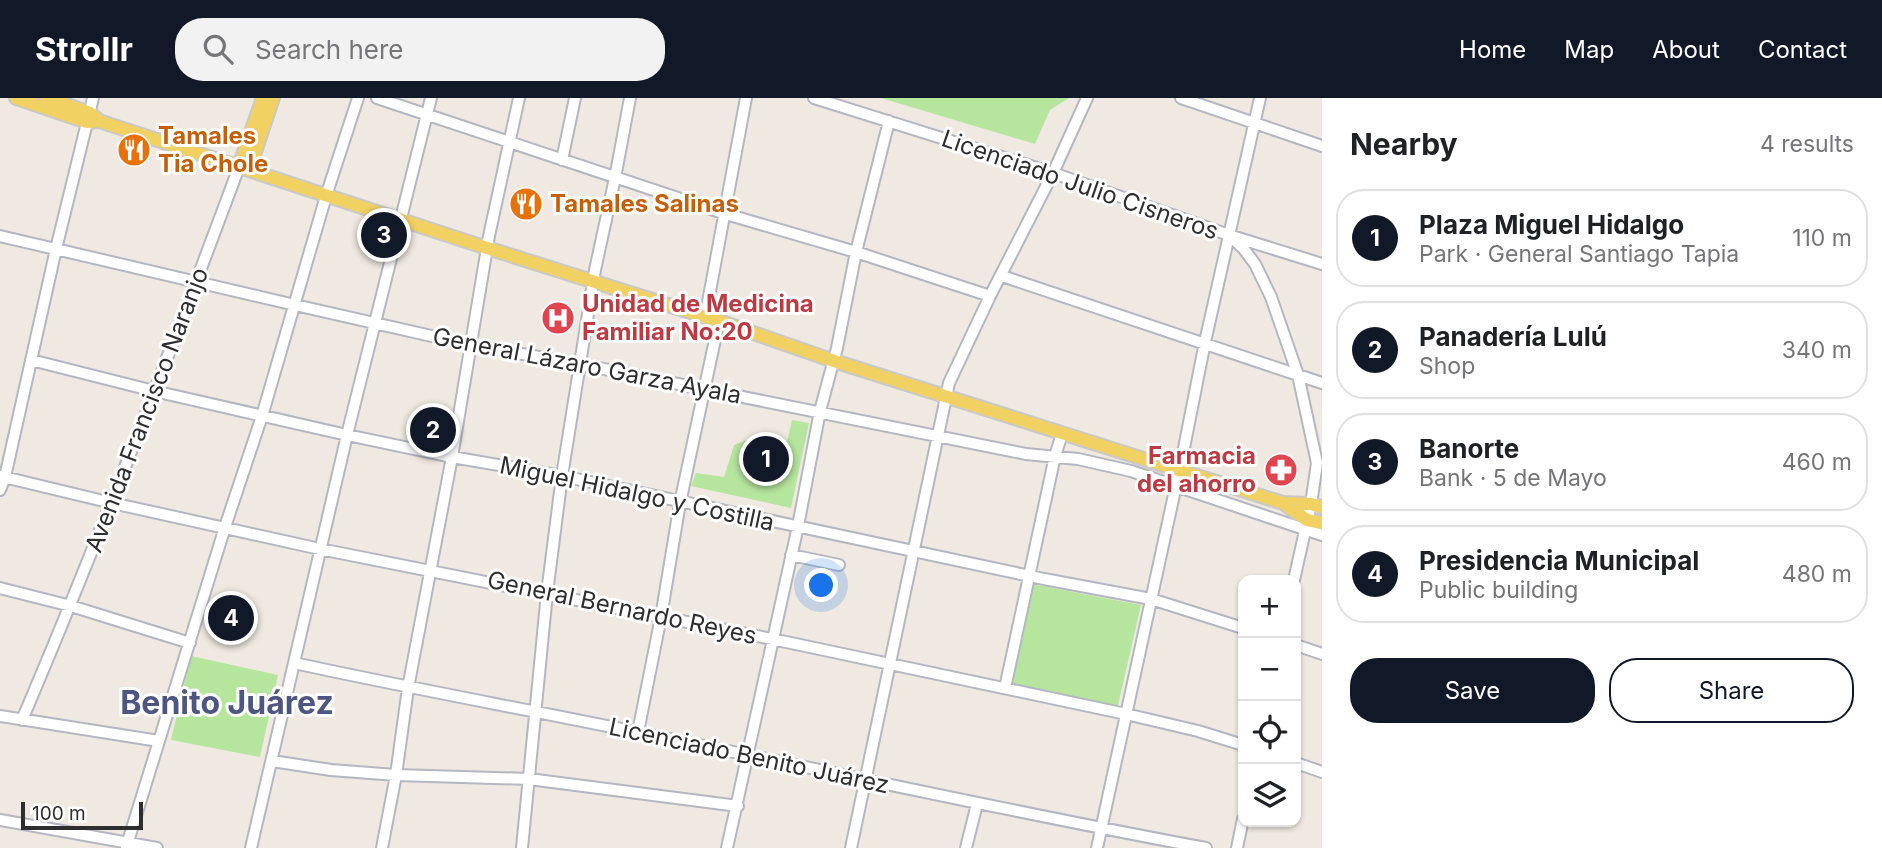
<!DOCTYPE html>
<html lang="en">
<head>
<meta charset="utf-8">
<style>
  body { margin:0; font-family:Inter,sans-serif; background:#f2f2f2; color:#202124 }
  .controls { position:absolute; right:21px; bottom:21px; display:grid; overflow:hidden; border-radius:14px; box-shadow:0 2px 5px #0004 }
  .controls button { width:63px; height:63px; display:grid; place-items:center; padding:0; border:0; border-bottom:2px solid #e0e0e0; background:#fff; color:#202124; font:35px sans-serif }
  .scale { position:absolute; left:21px; bottom:18px; width:122px; box-sizing:border-box; padding-left:7px; border:4px solid #2e2e2e; border-top:0; font-size:19px; line-height:24px; white-space:nowrap; color:#2e2e2e; -webkit-text-stroke:5px #fff; paint-order:stroke }
  .you { position:absolute; left:822px; top:488px; width:24px; height:24px; margin:-18px; border:5px solid #fff; border-radius:50%; background:#1a73e8; box-shadow:0 0 0 10px #1a73e833 }
  .badge { display:grid; place-items:center; width:46px; height:46px; border-radius:50%; background:#111827; color:#fff; font-size:23px; font-weight:700 }
  .pin { position:absolute; translate:-50% -50%; border:4px solid #fff; box-shadow:0 2px 7px #0006 }
  .list { margin:0; padding:0; list-style:none }
  h2 { display:flex; justify-content:space-between; align-items:center; height:91px; margin:0; padding:0 28px; font-size:30px }
  h2 small { font-size:23px; font-weight:400; color:#757577 }
  .list li { display:grid; grid-template-columns:46px 1fr auto; gap:21px; align-items:center; box-sizing:border-box; height:98px; margin:0 14px 14px; padding:0 14px; border:2px solid #e0e0e0; border-radius:28px }
  .list b { display:block; font-size:26px; white-space:nowrap }
  .list p { margin:0; font-size:23px; white-space:nowrap; color:#757577 }
  .list em { font-size:23px; font-style:normal; color:#757577 }
  .actions { display:flex; gap:14px; padding:21px 28px }
  .actions a { flex:1; padding:16px 0; border:2px solid #111827; border-radius:28px; text-align:center; font-size:24px; color:#111827 }
  .actions .main { background:#111827; color:#fff }
  .icon { flex:none; width:38px; height:38px; fill:none; stroke:currentColor; stroke-width:2; stroke-linecap:round; stroke-linejoin:round }
  .map { position:relative; flex:none; width:1322px; height:750px; overflow:hidden }
  header { display:flex; align-items:center; gap:42px; box-sizing:border-box; height:98px; padding:0 35px; background:#111827; color:#fff }
  header strong { font-size:33px }
  nav { display:flex; gap:38px; margin-inline-start:auto; font-size:24px }
  .search { width:490px; height:63px; background:#f2f2f2; display:flex; align-items:center; gap:18px; box-sizing:border-box; padding:0 24px; border-radius:28px; color:#757577; font-size:26px }
  main { display:flex }
  aside { flex:1; background:#fff }
  .map>svg:first-child { display:block }
</style>
</head>
<body>
<header>
<strong>Strollr</strong>
<div class="search"><svg class="icon" aria-label="search" viewBox="0 0 24 24"><circle cx="10" cy="10" r="6"/><path d="M15 15l6 6"/></svg>Search here</div>
<nav><a>Home</a><a>Map</a><a>About</a><a>Contact</a></nav>
</header>
<main>
<div class="map">
<svg width="1322" height="750" viewBox="0 0 1322 750">
  <rect width="100%" height="100%" fill="#efe9e1"/>
  <path fill="#b6e59e" d="M 881,0 L 1069,0 L 1050,12 L 1035,46 Z
    M 792,322 L 809,325 L 791,410 L 691,388 L 696,375 L 724,379 L 734,347 L 757,338 L 787,344 Z
    M 1031,486 L 1141,507 L 1117,612 L 1010,586 Z
    M 191,558 L 278,577 L 260,659 L 171,642 Z"/>
  <g fill="none" stroke-linecap="round" stroke-linejoin="round">
    <defs>
      <path id="minor" d="M 377,0 L 726,116 L 856,154 L 990,198
        M 814,0 L 1053,75 L 1229,137 L 1243,150 L 1255,166 L 1271,199 L 1298,277 L 1317,365 L 1311,406 L 1294,482
        M 1181,0 L 1322,48
        M 562,62 L 575,0
        M 0,138 L 295,207 L 471,247 L 579,266 L 1026,356 L 1078,361 L 1131,373 L 1322,437
        M 1232,138 L 1322,166
        M 1002,178 L 1322,285
        M 705,220 L 746,0
        M 31,262 L 154,293 L 347,337 L 452,359 L 562,378 L 1044,481 L 1151,501 L 1243,530
        M 0,378 L 112,405 L 320,451 L 772,541 L 1126,616 L 1198,633 L 1243,647
        M 0,392 L 5,379 L 56,151 L 93,0
        M 791,457 L 839,467
        M 0,490 L 71,508 L 190,545
        M 1296,547 L 1322,556
        M 294,565 C 409,590 525,611 641,635 C 829,673 1016,715 1206,750
        M 1005,590 L 1055,358 L 1062,336
        M 0,618 L 159,643
        M 22,622 C 100,439 170,254 239,69
        M 638,634 L 661,519 L 680,405 L 719,223
        M 272,663 L 331,672 L 396,677 L 529,681 L 738,708
        M 1296,665 L 1322,674
        M 0,722 L 157,750
        M 126,750 L 225,429 L 262,318 L 326,98 L 358,0
        M 251,750 L 347,337 L 431,0
        M 382,750 L 396,677 L 408,590 L 452,359 L 489,138 L 519,0
        M 522,750 L 547,495 L 562,378 L 595,172 L 615,80 L 630,0
        M 727,750 L 798,428 L 820,313 L 837,250 L 856,154 L 889,23
        M 851,750 L 949,285 L 990,198 L 1053,75 L 1087,0
        M 966,750 L 977,706
        M 1097,750 L 1182,360 L 1205,244 L 1260,0
        M 1237,750 L 1243,721"/>
      <path id="major" d="M 16,0 L 87,24 L 99,23
        M 47,0 L 90,15 L 99,23 L 487,150 L 719,223 L 834,263 L 1283,405 L 1311,406 L 1322,409
        M 239,69 L 263,0
        M 249,72 L 273,0
        M 1283,405 L 1307,422 L 1322,425"/>
    </defs>
    <use href="#minor" stroke="#b4b7c1" stroke-width="14"/>
    <use href="#major" stroke="#c9c9c9" stroke-width="16"/>
    <use href="#minor" stroke="#fff" stroke-width="10"/>
    <use href="#major" stroke="#f2d163" stroke-width="12"/>
  </g>
  <defs>
    <symbol id="restaurant-disc" viewBox="-11 -11 22 22"><circle r="9.5" fill="#e8710a" stroke="#fff"/><path d="M-5-6h1v4h1v-4h1v4h1v-4h1v5L-1.5 .5V6h-2V.5L-5-1ZM5-6V6H3V1.5H1.5Q1.5-4 5-6Z" fill="#fff"/></symbol>
    <symbol id="hospital-disc" viewBox="-11 -11 22 22"><circle r="9.5" fill="#e0444e" stroke="#fff"/><path d="M-5-5h3v3.5h4V-5h3V5h-3V1.5h-4V5h-3Z" fill="#fff"/></symbol>
    <symbol id="pharmacy-disc" viewBox="-11 -11 22 22"><circle r="9.5" fill="#e0444e" stroke="#fff"/><path d="M-2-6h4v4h4v4h-4v4h-4v-4h-4v-4h4Z" fill="#fff"/></symbol>
  </defs>
  <g fill-rule="evenodd">
    <use href="#restaurant-disc" x="115" y="33" width="38" height="38"/>
    <use href="#restaurant-disc" x="507" y="87" width="38" height="38"/>
    <use href="#hospital-disc" x="539" y="201" width="38" height="38"/>
    <use href="#pharmacy-disc" x="1262" y="353" width="38" height="38"/>
  </g>
  <g text-anchor="middle" stroke-width="6" stroke-linejoin="round" paint-order="stroke">
    <g font-size="24" font-weight="bold" fill="#c56008" stroke="#fff" text-anchor="start">
      <text x="158" y="46">Tamales<tspan x="158" dy="28">Tia Chole</tspan></text>
      <text x="550" y="114">Tamales Salinas</text>
    </g>
    <g font-size="24" fill="#2e2e2e" stroke="#fff">
      <text transform="translate(1080 87) rotate(19)" y="8">Licenciado Julio Cisneros</text>
      <text transform="translate(587 268) rotate(11)" y="8">General Lázaro Garza Ayala</text>
      <text transform="translate(147 312) rotate(-69)" y="8">Avenida Francisco Naranjo</text>
      <text transform="translate(637 396) rotate(12)" y="8">Miguel Hidalgo y Costilla</text>
      <text transform="translate(622 510) rotate(12)" y="8">General Bernardo Reyes</text>
      <text transform="translate(749 658) rotate(12)" y="8">Licenciado Benito Juárez</text>
    </g>
    <g font-size="24" font-weight="bold" fill="#be3a42" stroke="#fff" text-anchor="start">
      <text x="582" y="214">Unidad de Medicina<tspan x="582" dy="28">Familiar No:20</tspan></text>
      <text x="1256" y="366" text-anchor="end">Farmacia<tspan x="1256" dy="28">del ahorro</tspan></text>
    </g>
    <g font-size="32" font-weight="bold" fill="#4d5680" stroke="#fff">
      <text x="227" y="616">Benito Juárez</text>
    </g>
  </g>
</svg>
<div class="controls">
<button>+</button>
<button>−</button>
<button><svg class="icon" aria-label="locate" viewBox="0 0 24 24"><circle cx="12" cy="12" r="6"/><path d="M12 2v4M12 18v4M2 12h4M18 12h4"/></svg></button>
<button><svg class="icon" aria-label="layers" viewBox="0 0 24 24"><path d="M12 4l9 5-9 5-9-5zM3 14l9 5 9-5"/></svg></button>
</div>
<div class="scale">100 m</div>
<div class="you"></div>
<div class="pin badge" style="left:766px;top:361px">1</div>
<div class="pin badge" style="left:433px;top:332px">2</div>
<div class="pin badge" style="left:384px;top:137px">3</div>
<div class="pin badge" style="left:231px;top:520px">4</div>
</div>
<aside>
<h2>Nearby<small>4 results</small></h2>
<ul class="list">
<li><span class="badge">1</span><div><b>Plaza Miguel Hidalgo</b><p>Park · General Santiago Tapia</p></div><em>110 m</em></li>
<li><span class="badge">2</span><div><b>Panadería Lulú</b><p>Shop</p></div><em>340 m</em></li>
<li><span class="badge">3</span><div><b>Banorte</b><p>Bank · 5 de Mayo</p></div><em>460 m</em></li>
<li><span class="badge">4</span><div><b>Presidencia Municipal</b><p>Public building</p></div><em>480 m</em></li>
</ul>
<div class="actions"><a class="main">Save</a><a>Share</a></div>
</aside>
</main>
</body>
</html>
